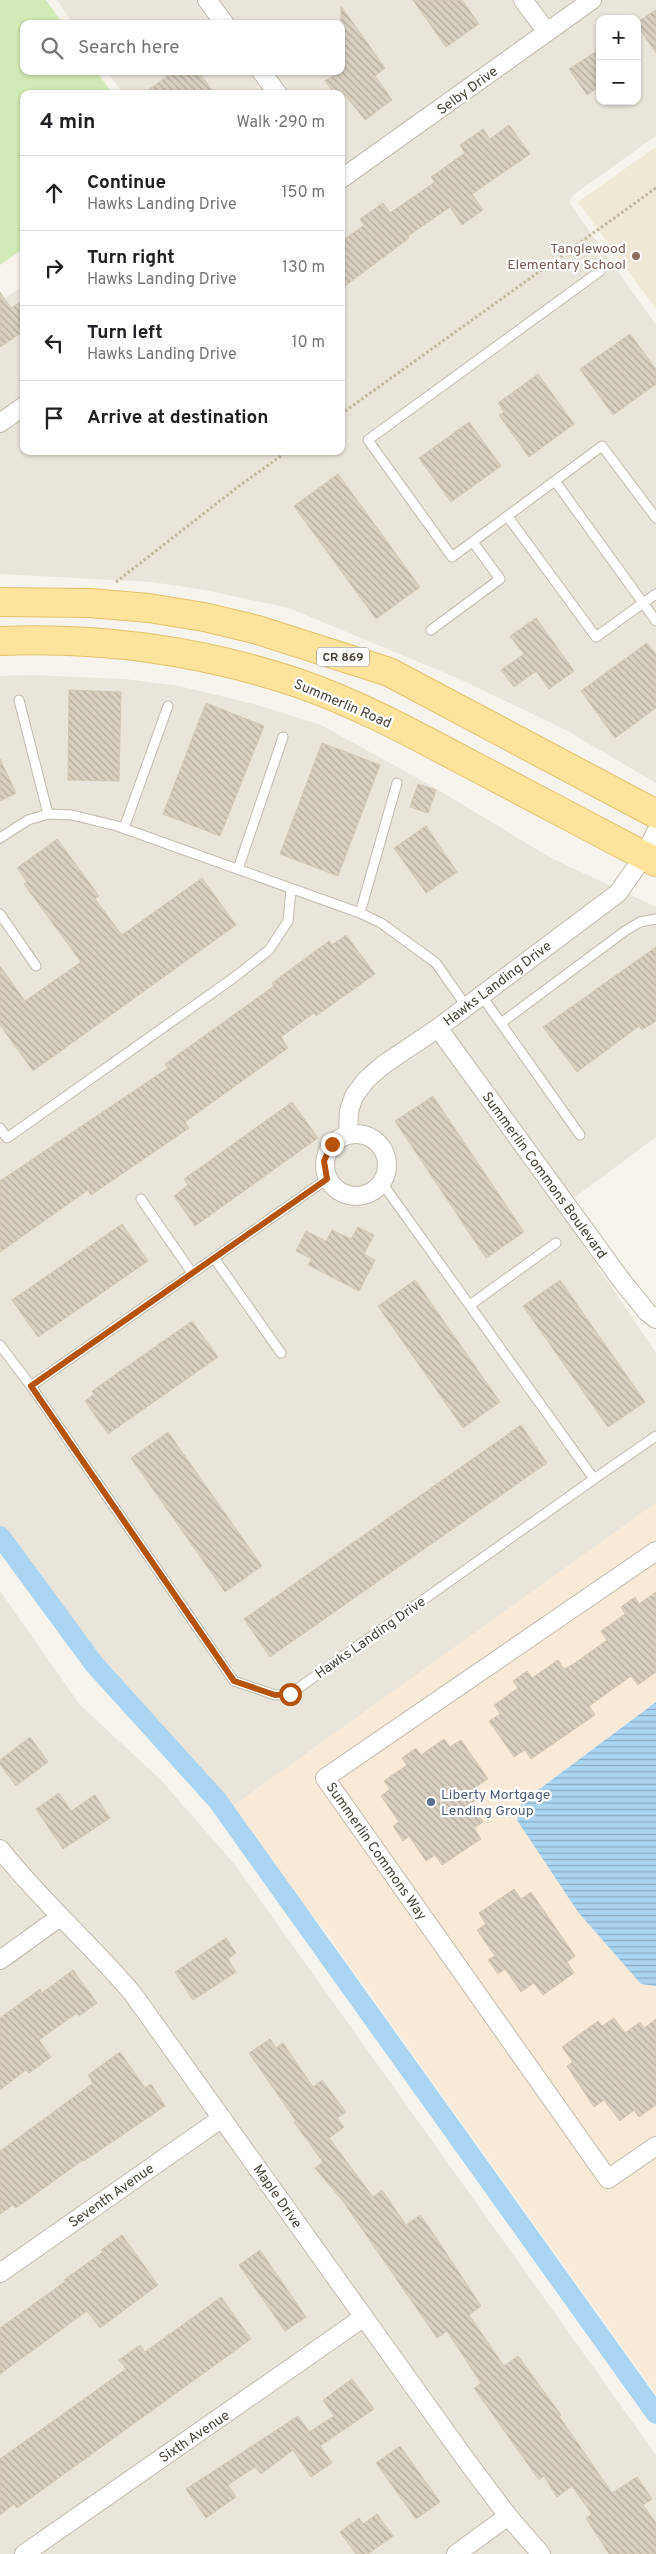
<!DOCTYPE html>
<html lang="en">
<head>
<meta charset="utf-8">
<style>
  body { margin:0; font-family:Overpass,sans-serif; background:#f6f6f6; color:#202124 }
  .controls { position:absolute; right:15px; top:15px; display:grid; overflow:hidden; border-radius:10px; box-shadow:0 1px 4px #0004 }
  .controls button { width:45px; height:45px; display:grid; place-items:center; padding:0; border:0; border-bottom:1px solid #e0e0e0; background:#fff; color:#202124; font:25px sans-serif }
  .stop { position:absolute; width:15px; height:15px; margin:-11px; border:4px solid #b45309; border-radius:50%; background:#fff }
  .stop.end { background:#b45309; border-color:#fff; box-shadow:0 1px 5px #0008 }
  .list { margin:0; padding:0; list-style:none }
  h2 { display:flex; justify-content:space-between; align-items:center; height:65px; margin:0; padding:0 20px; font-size:21px }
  h2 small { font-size:16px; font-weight:400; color:#757577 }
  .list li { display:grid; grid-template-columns:32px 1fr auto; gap:15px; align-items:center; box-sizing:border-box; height:75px; padding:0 20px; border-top:1px solid #e0e0e0 }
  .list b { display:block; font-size:19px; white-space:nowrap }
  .list p { margin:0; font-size:16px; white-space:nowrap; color:#757577 }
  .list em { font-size:16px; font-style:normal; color:#757577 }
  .icon { flex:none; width:28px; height:28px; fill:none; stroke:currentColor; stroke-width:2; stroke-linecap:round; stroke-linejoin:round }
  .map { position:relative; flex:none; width:656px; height:2554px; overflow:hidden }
  .search { position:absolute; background:#fff; box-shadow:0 1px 4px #0004; left:20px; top:20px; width:325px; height:55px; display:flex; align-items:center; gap:12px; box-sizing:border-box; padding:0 18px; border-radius:10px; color:#757577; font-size:19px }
  .panel { position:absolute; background:#fff; box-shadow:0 1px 4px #0004; left:20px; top:90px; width:325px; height:365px; border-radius:10px }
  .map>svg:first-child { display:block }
</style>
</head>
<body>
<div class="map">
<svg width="656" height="2554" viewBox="0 0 656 2554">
  <defs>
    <pattern id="water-rules" width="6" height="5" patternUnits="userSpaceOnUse" patternTransform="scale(1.25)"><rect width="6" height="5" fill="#a9d4f2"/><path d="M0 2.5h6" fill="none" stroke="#8caec5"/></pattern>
    <pattern id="building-back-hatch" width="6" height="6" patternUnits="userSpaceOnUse" patternTransform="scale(1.25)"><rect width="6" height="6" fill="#d8cfc1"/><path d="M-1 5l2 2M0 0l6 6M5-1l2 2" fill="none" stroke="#b1aa9e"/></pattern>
  </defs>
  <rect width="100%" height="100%" fill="#f6f3ec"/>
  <path fill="#eae5da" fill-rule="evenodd" d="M 57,0 L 656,0 L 656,136 L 573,195 L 569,202 L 656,325 L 656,783 L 564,729 L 455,677 L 289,608 L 205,590 L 151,582 L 0,574 L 0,301 L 24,286 L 24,451 L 341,451 L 341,94 L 123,94 L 107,71 L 341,71 L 341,24 L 73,24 ZM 600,19 L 637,19 L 637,101 L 600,101 Z
    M 30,675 L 125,679 L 179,686 L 254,704 L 321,725 L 430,785 L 551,858 L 656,907 L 656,1137 L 559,1209 L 656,1353 L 656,1503 L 229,1809 L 176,1748 L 116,1692 L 0,1529 L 0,676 Z
    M 0,1591 L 80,1705 L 161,1780 L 236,1866 L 656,2455 L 656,2554 L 0,2554 Z"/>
  <path fill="#f7ead8" d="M 656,1503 L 656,1702 L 522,1802 L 640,1984 L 656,1986 L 656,2394 L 328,1935 L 229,1809 Z"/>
  <path fill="#efe8d6" d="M 656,147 L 656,309 L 578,202 Z"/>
  <path fill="#d2eab5" d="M 0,0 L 46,0 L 63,24 L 24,24 L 24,71 L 96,71 L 113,94 L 24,94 L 24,248 L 0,265 Z"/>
  <path fill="url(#water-rules)" d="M 656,1702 L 656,1986 L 641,1984 L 578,1912 L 517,1820 L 522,1802 Z"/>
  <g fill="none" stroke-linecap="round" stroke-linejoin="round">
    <path stroke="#a9d4f2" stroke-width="20" d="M 0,1536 L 94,1664 L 217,1800 L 656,2414"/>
  </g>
  <path fill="url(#building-back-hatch)" stroke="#d3c7b4" d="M 413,0 L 462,0 L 479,24 L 446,47 Z
    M 341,6 L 385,68 L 375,76 L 392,100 L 365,120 L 345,95 L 341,98 L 341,94 L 335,94 L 325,81 L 341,71 Z
    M 656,10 L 656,53 L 637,25 L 637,22 Z
    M 600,49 L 600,86 L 587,95 L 569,69 Z
    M 174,71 L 198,71 L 215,94 L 143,94 Z
    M 509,125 L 530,154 L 472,194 L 483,210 L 462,225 L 450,207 L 408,236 L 409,238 L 341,289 L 341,242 L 364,225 L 360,219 L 383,203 L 390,213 L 435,182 L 431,177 L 465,153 L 460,145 L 483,129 L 490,139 Z
    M 0,292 L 11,308 L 24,300 L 24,331 L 0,347 Z
    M 630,334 L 656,369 L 656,384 L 613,415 L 580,369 Z
    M 538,374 L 574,424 L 529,457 L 499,415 L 504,412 L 498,403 Z
    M 469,422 L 501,466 L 451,502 L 419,458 Z
    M 338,474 L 420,587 L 376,619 L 294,506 Z
    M 536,618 L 574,671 L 549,689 L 536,671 L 514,687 L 501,670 L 524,654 L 510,636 Z
    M 647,643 L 656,655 L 656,708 L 615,738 L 581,691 Z
    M 69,690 L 121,692 L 119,781 L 68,780 Z
    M 206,703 L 264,726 L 220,836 L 163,814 Z
    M 322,743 L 380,765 L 338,876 L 280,854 Z
    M 0,759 L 16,793 L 0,801 Z
    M 418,784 L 436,790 L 428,813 L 410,807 Z
    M 426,826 L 457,872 L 426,893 L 394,848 Z
    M 57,839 L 99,896 L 95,899 L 122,935 L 202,878 L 236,925 L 33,1071 L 0,1025 L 0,966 L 25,1001 L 81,962 L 24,884 L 27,882 L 17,868 Z
    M 346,935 L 375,974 L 316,1016 L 314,1013 L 281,1037 L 288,1048 L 185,1122 L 189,1128 L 91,1195 L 88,1190 L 0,1252 L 0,1181 L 168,1068 L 165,1064 L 274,986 L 272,983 L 329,941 L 332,945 Z
    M 656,947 L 656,1021 L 642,1030 L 639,1026 L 577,1072 L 543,1027 Z
    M 433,1096 L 524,1232 L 486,1258 L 395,1121 Z
    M 292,1102 L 318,1138 L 195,1226 L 174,1196 L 188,1185 L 184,1179 Z
    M 122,1224 L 148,1261 L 38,1337 L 12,1300 Z
    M 358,1227 L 374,1235 L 364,1254 L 375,1260 L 359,1291 L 308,1265 L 312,1259 L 296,1251 L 306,1231 L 326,1241 L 332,1230 L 351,1239 Z
    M 415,1280 L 500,1402 L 463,1428 L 378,1306 Z
    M 560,1280 L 645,1402 L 608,1427 L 523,1306 Z
    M 192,1321 L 218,1357 L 108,1434 L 85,1401 L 94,1394 L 92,1391 Z
    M 521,1425 L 547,1463 L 270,1657 L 244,1619 Z
    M 168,1432 L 262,1566 L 225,1592 L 131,1458 Z
    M 656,1592 L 656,1672 L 638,1685 L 631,1676 L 589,1706 L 595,1715 L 531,1759 L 525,1750 L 514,1757 L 489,1721 L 500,1714 L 494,1705 L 518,1688 L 513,1681 L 527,1671 L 532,1678 L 558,1660 L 564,1669 L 575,1663 L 607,1640 L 601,1631 L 625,1614 L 621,1607 L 635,1597 L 639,1604 Z
    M 30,1737 L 48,1762 L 16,1786 L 0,1764 L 0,1760 Z
    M 444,1739 L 450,1747 L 461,1740 L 488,1779 L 477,1786 L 483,1795 L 470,1804 L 483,1822 L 474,1828 L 481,1839 L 442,1865 L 435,1855 L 426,1861 L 409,1836 L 403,1841 L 393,1826 L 399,1822 L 381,1796 L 390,1789 L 384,1781 L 407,1765 L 402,1758 L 416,1748 L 421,1755 Z
    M 59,1793 L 71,1811 L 95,1795 L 110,1818 L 63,1849 L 36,1809 Z
    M 514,1889 L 521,1899 L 531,1892 L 575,1956 L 567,1962 L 574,1973 L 543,1995 L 534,1983 L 521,1992 L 505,1969 L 498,1974 L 488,1960 L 495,1956 L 477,1930 L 486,1924 L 479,1913 Z
    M 226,1938 L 236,1953 L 228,1959 L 236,1972 L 193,2000 L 175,1972 Z
    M 73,1970 L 97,2003 L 79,2016 L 77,2013 L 39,2040 L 51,2057 L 29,2073 L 26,2070 L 0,2090 L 0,2018 L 40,1989 L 42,1993 Z
    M 614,2018 L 625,2033 L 640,2022 L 644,2028 L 656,2019 L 656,2105 L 639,2117 L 634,2110 L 620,2121 L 604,2100 L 594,2107 L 567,2066 L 573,2062 L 562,2047 L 598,2021 L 602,2026 Z
    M 270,2039 L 276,2048 L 283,2043 L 313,2087 L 322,2080 L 346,2112 L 337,2118 L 344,2127 L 329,2138 L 373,2197 L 382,2190 L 406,2225 L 420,2215 L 435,2236 L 481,2306 L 469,2315 L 504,2366 L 518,2356 L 561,2415 L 559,2416 L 612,2493 L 637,2477 L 652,2499 L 643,2505 L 656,2523 L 656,2554 L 609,2554 L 586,2518 L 592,2514 L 572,2486 L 557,2497 L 544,2476 L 539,2480 L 474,2388 L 481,2383 L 447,2331 L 437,2338 L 342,2200 L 315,2168 L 323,2162 L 294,2122 L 296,2121 L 249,2053 Z
    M 120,2052 L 145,2088 L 151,2084 L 165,2106 L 84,2161 L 83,2160 L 16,2208 L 13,2205 L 0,2214 L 0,2151 L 93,2083 L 88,2075 Z
    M 122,2235 L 158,2285 L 100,2328 L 87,2311 L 0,2374 L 0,2328 L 66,2281 L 64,2280 L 103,2252 L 101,2250 Z
    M 260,2250 L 306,2317 L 285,2331 L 239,2265 Z
    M 221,2297 L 251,2339 L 17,2508 L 14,2504 L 0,2515 L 0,2459 L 126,2369 L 119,2360 L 140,2345 L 145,2352 Z
    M 352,2379 L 374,2409 L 320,2446 L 332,2463 L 311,2477 L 293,2450 L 261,2474 L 255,2467 L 228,2485 L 236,2497 L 206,2518 L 186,2489 L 298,2416 L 309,2432 L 334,2416 L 323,2400 Z
    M 400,2446 L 440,2502 L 416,2519 L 376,2463 Z
    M 377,2514 L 393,2536 L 368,2554 L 356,2554 L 340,2532 L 359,2518 L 363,2524 Z"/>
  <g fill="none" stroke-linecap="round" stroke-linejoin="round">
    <defs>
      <path id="lane" d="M 600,271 L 368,440 L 452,557 L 602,446 L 656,518
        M 508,517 L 596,637 L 643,603 L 555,481
        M 656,594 L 643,603 L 656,621
        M 431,630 L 500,579 L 473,542
        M 19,700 L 48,814
        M 124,828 L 168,706
        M 0,838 L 28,820 L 48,814 L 72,815 L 117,826 L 360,913 L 381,923 L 436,963 L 466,1006
        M 238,869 L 283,737
        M 360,913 L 397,783
        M 0,914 L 36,966
        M 481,995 L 580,1135
        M 501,1023 L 625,931 L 640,922 L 656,919
        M 0,1128 L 7,1138 L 232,979 L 269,950 L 288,921 L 291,889
        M 327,1179 L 31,1386 L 234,1681 L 275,1695 L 290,1694 L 594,1479 L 382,1183
        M 141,1199 L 192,1273
        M 214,1258 L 281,1353
        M 470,1305 L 556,1243
        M 0,1345 L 31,1386
        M 594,1479 L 656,1436"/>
      <path id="street" d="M 207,0 L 225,24
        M 523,0 L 547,32
        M 261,71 L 278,94
        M 341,179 L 592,0
        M 0,423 L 24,406
        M 438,1028 L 622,1281 L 647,1312 L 656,1319
        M325 1165a31 31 0 1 1 62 0a31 31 0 1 1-62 0Z
        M 348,1134 L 349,1111 L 354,1096 L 366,1080 L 383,1065 L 438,1028 L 618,893 L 644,856 L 656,832
        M 656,1551 L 325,1778 L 608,2179 L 656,2146
        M 0,1849 C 41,1901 90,1943 133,1994 L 466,2460 L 508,2516 L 541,2554
        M 0,1960 L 60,1917
        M 0,2273 L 222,2118
        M 24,2554 L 364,2317
        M 456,2554 L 508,2516"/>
      <path id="primary" d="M 0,602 L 90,603 L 149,608 L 204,617 L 258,630 L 389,672 L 656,814
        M 0,641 C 101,637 202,651 298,683 C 359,704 415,735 472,765 C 533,797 595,830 656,862"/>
    </defs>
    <use href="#lane" stroke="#c2bbae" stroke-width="11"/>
    <use href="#street" stroke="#c2bbae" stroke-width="20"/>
    <use href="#primary" stroke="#e6c16a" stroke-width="30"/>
    <path stroke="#c4b79f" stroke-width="3" stroke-dasharray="2.5 2.5" stroke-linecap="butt" d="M 341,414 L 656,188
      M 116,582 L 239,486 L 288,451"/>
    <use href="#lane" stroke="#fff" stroke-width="9"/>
    <use href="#street" stroke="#fff" stroke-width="18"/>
    <use href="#primary" stroke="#ffe39c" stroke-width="28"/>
  </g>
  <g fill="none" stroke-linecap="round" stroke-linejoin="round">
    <path stroke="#b45309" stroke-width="6" d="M 290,1694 L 275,1695 L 234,1681 L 31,1386 L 327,1179 L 324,1161 L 332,1144"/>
  </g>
  <circle fill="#8d6e63" stroke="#fff" stroke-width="2" cx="636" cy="256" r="5"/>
  <circle fill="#5c6f8a" stroke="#fff" stroke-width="2" cx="431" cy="1802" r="5"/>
  <g text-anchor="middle" stroke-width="4.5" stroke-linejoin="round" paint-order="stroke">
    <rect fill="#fff" stroke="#817c74" stroke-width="1" x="317" y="647.5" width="52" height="19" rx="4"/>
    <g font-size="12" font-weight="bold" fill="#4b4439">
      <text x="343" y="661">CR 869</text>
    </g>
    <g font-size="14" fill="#4b4439" stroke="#fff">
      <text transform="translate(467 90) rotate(-36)" y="5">Selby Drive</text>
      <text transform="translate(343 703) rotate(23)" y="5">Summerlin Road</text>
      <text transform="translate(497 983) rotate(-37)" y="5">Hawks Landing Drive</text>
      <text transform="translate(545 1175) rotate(54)" y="5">Summerlin Commons Boulevard</text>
      <text transform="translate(370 1637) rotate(-35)" y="5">Hawks Landing Drive</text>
      <text transform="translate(377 1851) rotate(55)" y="5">Summerlin Commons Way</text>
      <text transform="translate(111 2195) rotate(-35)" y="5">Seventh Avenue</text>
      <text transform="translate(278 2196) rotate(55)" y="5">Maple Drive</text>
      <text transform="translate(194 2436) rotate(-34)" y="5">Sixth Avenue</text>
    </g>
    <g font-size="14" fill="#785e54" stroke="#fff" text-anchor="end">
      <text x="626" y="253">Tanglewood<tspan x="626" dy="16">Elementary School</tspan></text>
    </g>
    <g font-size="14" fill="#4e5e75" stroke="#fff" text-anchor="start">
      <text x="441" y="1799">Liberty Mortgage<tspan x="441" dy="16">Lending Group</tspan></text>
    </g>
  </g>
</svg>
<div class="controls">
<button>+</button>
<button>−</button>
</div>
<div class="stop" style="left:290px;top:1694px"></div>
<div class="stop end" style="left:332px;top:1144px"></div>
<div class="search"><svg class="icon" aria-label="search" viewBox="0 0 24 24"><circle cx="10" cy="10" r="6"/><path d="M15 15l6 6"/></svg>Search here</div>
<section class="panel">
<h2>4 min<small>Walk · 290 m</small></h2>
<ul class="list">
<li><svg class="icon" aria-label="ahead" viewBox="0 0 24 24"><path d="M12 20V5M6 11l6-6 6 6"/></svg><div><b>Continue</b><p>Hawks Landing Drive</p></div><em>150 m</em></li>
<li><svg class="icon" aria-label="right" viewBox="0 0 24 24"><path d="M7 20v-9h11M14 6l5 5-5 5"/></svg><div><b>Turn right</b><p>Hawks Landing Drive</p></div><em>130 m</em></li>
<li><svg class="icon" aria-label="left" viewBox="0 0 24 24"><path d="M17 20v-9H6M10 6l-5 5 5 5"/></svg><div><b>Turn left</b><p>Hawks Landing Drive</p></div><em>10 m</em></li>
<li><svg class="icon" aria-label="arrive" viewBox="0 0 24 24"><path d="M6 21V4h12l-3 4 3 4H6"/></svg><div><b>Arrive at destination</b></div></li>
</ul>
</section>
</div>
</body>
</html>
